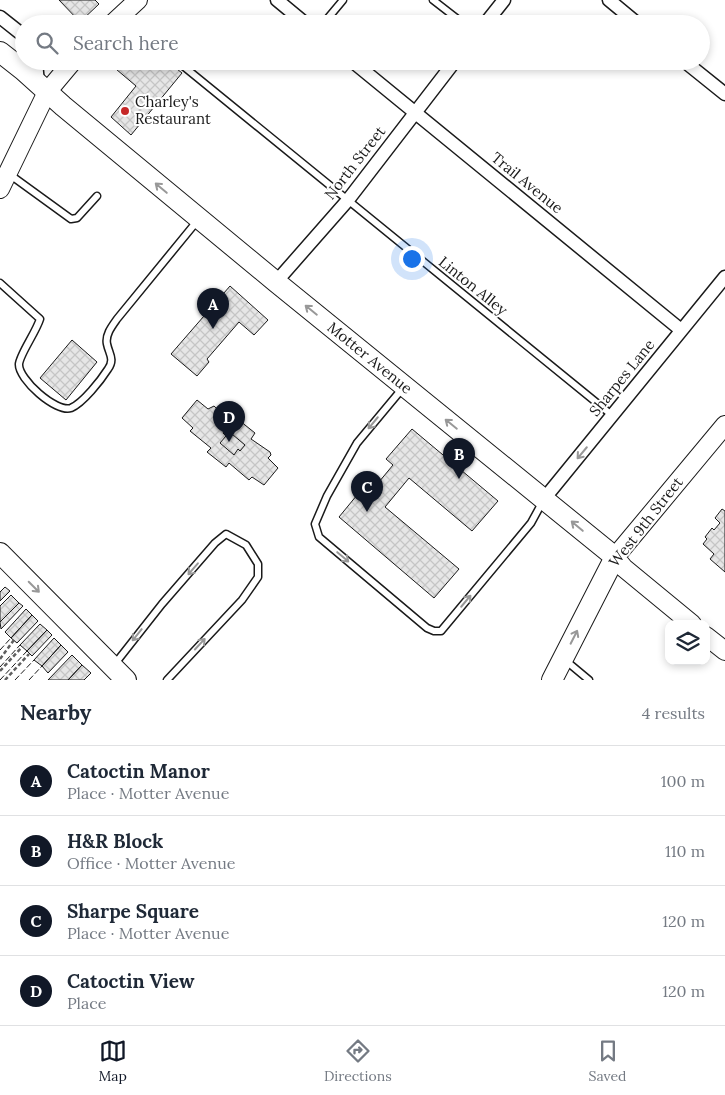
<!DOCTYPE html>
<html lang="en">
<head>
<meta charset="utf-8">
<style>
  body { margin:0; font-family:Lora,serif; background:#f6f6f7; color:#1f2937 }
  .controls { position:absolute; right:15px; bottom:15px; display:grid; overflow:hidden; border-radius:10px; box-shadow:0 2px 8px #0003 }
  .controls button { width:45px; height:45px; display:grid; place-items:center; padding:0; border:0; border-bottom:1px solid #e0e1e3; background:#fff; color:#1f2937; font:25px sans-serif }
  .you { position:absolute; left:411px; top:258px; width:18px; height:18px; margin:-12px; border:4px solid #fff; border-radius:50%; background:#1a73e8; box-shadow:0 0 0 8px #1a73e833 }
  .badge { display:grid; place-items:center; width:32px; height:32px; border-radius:50%; background:#111827; color:#fff; font-size:16px; font-weight:700 }
  .pin { position:absolute; translate:-50% -41px; filter:drop-shadow(0 1px 2px #0008) }
  .pin::after { content:''; position:absolute; top:26px; width:18px; height:15px; background:inherit; clip-path:polygon(0 0,100% 0,50% 100%) }
  .list { margin:0; padding:0; list-style:none }
  h2 { display:flex; justify-content:space-between; align-items:center; height:65px; margin:0; padding:0 20px; font-size:21px }
  h2 small { font-size:16px; font-weight:400; color:#747a83 }
  .list li { display:grid; grid-template-columns:32px 1fr auto; gap:15px; align-items:center; box-sizing:border-box; height:70px; padding:0 20px; border-top:1px solid #e0e1e3 }
  .list b { display:block; font-size:19px; white-space:nowrap }
  .list p { margin:0; font-size:16px; white-space:nowrap; color:#747a83 }
  .list em { font-size:16px; font-style:normal; color:#747a83 }
  .icon { flex:none; width:28px; height:28px; fill:none; stroke:currentColor; stroke-width:2; stroke-linecap:round; stroke-linejoin:round }
  .map { position:relative; flex:none; width:725px; height:680px; overflow:hidden }
  .search { position:absolute; background:#fff; box-shadow:0 2px 8px #0003; left:15px; right:15px; top:15px; height:55px; display:flex; align-items:center; gap:12px; box-sizing:border-box; padding:0 18px; border-radius:28px; color:#747a83; font-size:19px }
  .sheet { height:345px; background:#fff }
  nav { display:flex; justify-content:space-around; align-items:center; box-sizing:border-box; height:70px; border-top:1px solid #e0e1e3; background:#fff; font-size:14px; color:#747a83 }
  nav a { display:grid; justify-items:center; gap:2px }
  nav .on { color:#111827 }
  .map>svg:first-child { display:block }
</style>
</head>
<body>
<div class="map">
<svg width="725" height="680" viewBox="0 0 725 680">
  <defs>
    <pattern id="building-cross-hatch" width="8" height="8" patternUnits="userSpaceOnUse" patternTransform="scale(1.25)"><rect width="8" height="8" fill="#e6e6e6"/><path d="M0 0l8 8M0 8l8-8" fill="none" stroke="#c5c5c5"/></pattern>
  </defs>
  <rect width="100%" height="100%" fill="#fff"/>
  <path fill="url(#building-cross-hatch)" stroke="#1a1a1a" d="M 59,0 L 95,0 L 99,4 L 80,22 Z
    M 112,61 L 167,61 L 182,73 L 131,135 L 111,117 L 136,86 L 110,64 Z
    M 230,286 L 268,320 L 254,335 L 239,322 L 207,359 L 209,362 L 197,376 L 171,354 Z
    M 72,340 L 97,362 L 66,400 L 40,378 Z
    M 197,400 L 208,409 L 214,406 L 230,421 L 235,417 L 255,433 L 251,439 L 270,452 L 271,455 L 268,458 L 278,468 L 264,485 L 252,477 L 249,480 L 229,463 L 226,467 L 207,452 L 211,448 L 190,431 L 193,428 L 182,418 Z
    M 226,429 L 245,445 L 240,451 L 238,449 L 234,455 L 220,443 L 226,436 L 223,433 Z
    M 412,429 L 498,501 L 472,531 L 409,478 L 385,507 L 459,569 L 434,598 L 339,517 L 362,489 L 369,494 L 393,465 L 386,459 Z
    M 722,509 L 725,511 L 725,572 L 710,559 L 714,554 L 703,544 L 707,539 L 705,537 L 712,528 L 714,530 L 720,523 L 715,518 Z
    M 5,587 L 10,591 L 0,601 L 0,592 Z
    M 11,595 L 19,603 L 0,622 L 0,606 Z
    M 19,603 L 23,606 L 1,629 L 0,622 Z
    M 26,609 L 32,615 L 11,638 L 5,632 Z
    M 32,615 L 38,621 L 17,643 L 11,638 Z
    M 40,624 L 47,630 L 27,651 L 20,645 Z
    M 47,630 L 52,635 L 32,656 L 27,651 Z
    M 54,638 L 61,645 L 42,666 L 34,660 Z
    M 61,645 L 68,652 L 48,673 L 42,666 Z
    M 72,655 L 82,665 L 68,680 L 48,680 Z
    M 82,665 L 91,673 L 84,680 L 68,680 Z"/>
  <g fill="none" stroke-linecap="round" stroke-linejoin="round">
    <defs>
      <path id="lane" d="M 433,0 L 464,24
        M 323,24 L 343,0
        M 177,61 L 613,416
        M 9,174 L 71,219 L 77,218 L 97,196
        M 0,283 L 40,319 C 36,332 20,354 19,364 C 18,379 56,413 71,408 C 83,403 101,380 108,369 C 115,359 109,354 107,344 C 105,335 112,326 117,319 L 198,220
        M 402,389 L 357,443 L 327,496 L 315,524 L 319,537 L 427,628 L 434,631 L 441,631 L 531,523 L 543,501
        M 565,660 L 589,680
        M 114,665 L 162,604 L 215,543 L 226,534 L 246,545 L 258,564 L 258,577 L 242,600 L 167,680"/>
      <path id="street" d="M 277,0 L 306,24
        M 609,0 L 638,24
        M 0,17 L 24,36
        M 485,24 L 504,0
        M 36,61 L 38,84
        M 352,61 L 681,330
        M 684,61 L 725,94
        M 276,282 L 348,200 L 455,61
        M 544,499 L 725,277"/>
      <path id="secondary" d="M 112,24 L 138,0
        M 0,189 L 47,92 L 73,61
        M 692,624 L 624,568 L 615,557 L 725,425
        M 706,636 L 725,651"/>
      <g id="primary">
        <path id="s1" d="M 0,52 L 23,70 L 63,106 L 276,282 L 615,557 L 552,680"/>
        <path d="M 0,553 L 126,680"/>
      </g>
    </defs>
    <use href="#lane" stroke="#1a1a1a" stroke-width="9"/>
    <use href="#street" stroke="#1a1a1a" stroke-width="15"/>
    <use href="#secondary" stroke="#1a1a1a" stroke-width="20"/>
    <use href="#primary" stroke="#1a1a1a" stroke-width="22"/>
    <path stroke="#5f5f5f" stroke-width="2.5" stroke-dasharray="4 2.5" stroke-linecap="butt" d="M 0,659 L 14,640
      M 0,671 L 22,647
      M 5,680 L 29,654"/>
    <use href="#lane" stroke="#fff" stroke-width="6"/>
    <use href="#street" stroke="#fff" stroke-width="12"/>
    <use href="#secondary" stroke="#fff" stroke-width="18"/>
    <use href="#primary" stroke="#fff" stroke-width="20"/>
    <path stroke="#1a1a1a" stroke-width="1" stroke-dasharray="6 2.5" stroke-linecap="butt" d="M 0,650 L 11,638
      M 0,667 L 20,645
      M 0,680 L 27,651
      M 15,680 L 34,660
      M 29,680 L 42,666"/>
  </g>
  <defs><path id="oneway-shaft" d="M-6 0H5M1.5-3L5.5 0L1.5 3" fill="none" stroke-width="1.6" stroke-linecap="round" stroke-linejoin="round" transform="scale(1.25)"/></defs>
  <g stroke="#989898">
    <use href="#oneway-shaft" transform="translate(161 188) rotate(-140)"/>
    <use href="#oneway-shaft" transform="translate(311 310) rotate(-141)"/>
    <use href="#oneway-shaft" transform="translate(373 423) rotate(130)"/>
    <use href="#oneway-shaft" transform="translate(451 424) rotate(-141)"/>
    <use href="#oneway-shaft" transform="translate(582 453) rotate(130)"/>
    <use href="#oneway-shaft" transform="translate(577 526) rotate(-140)"/>
    <use href="#oneway-shaft" transform="translate(343 557) rotate(40)"/>
    <use href="#oneway-shaft" transform="translate(193 569) rotate(131)"/>
    <use href="#oneway-shaft" transform="translate(34 587) rotate(45)"/>
    <use href="#oneway-shaft" transform="translate(466 601) rotate(-50)"/>
    <use href="#oneway-shaft" transform="translate(137 635) rotate(129)"/>
    <use href="#oneway-shaft" transform="translate(574 637) rotate(-63)"/>
    <use href="#oneway-shaft" transform="translate(200 644) rotate(-47)"/>
  </g>
  <circle fill="#c62828" stroke="#fff" stroke-width="2" cx="125" cy="111" r="5"/>
  <g text-anchor="middle" stroke-width="4" stroke-linejoin="round" paint-order="stroke">
    <g font-size="15" fill="#1a1a1a" stroke="#fff" text-anchor="start">
      <text x="135" y="107">Charley's<tspan x="135" dy="17">Restaurant</tspan></text>
    </g>
    <g font-size="15" fill="#1a1a1a" stroke="#fff">
      <text transform="translate(355 163) rotate(-52)" y="5">North Street</text>
      <text transform="translate(527 183) rotate(39)" y="5">Trail Avenue</text>
      <text transform="translate(473 286) rotate(39)" y="5">Linton Alley</text>
      <text dy="5" stroke="none"><textPath href="#s1" startOffset="480">Motter Avenue</textPath></text>
      <text transform="translate(622 378) rotate(-51)" y="5">Sharpes Lane</text>
      <text transform="translate(646 522) rotate(-52)" y="5">West 9th Street</text>
    </g>
  </g>
</svg>
<div class="controls">
<button><svg class="icon" aria-label="layers" viewBox="0 0 24 24"><path d="M12 4l9 5-9 5-9-5zM3 14l9 5 9-5"/></svg></button>
</div>
<div class="you"></div>
<div class="pin badge" style="left:213px;top:329px">A</div>
<div class="pin badge" style="left:459px;top:479px">B</div>
<div class="pin badge" style="left:367px;top:512px">C</div>
<div class="pin badge" style="left:229px;top:442px">D</div>
<div class="search"><svg class="icon" aria-label="search" viewBox="0 0 24 24"><circle cx="10" cy="10" r="6"/><path d="M15 15l6 6"/></svg>Search here</div>
</div>
<section class="sheet">
<h2>Nearby<small>4 results</small></h2>
<ul class="list">
<li><span class="badge">A</span><div><b>Catoctin Manor</b><p>Place · Motter Avenue</p></div><em>100 m</em></li>
<li><span class="badge">B</span><div><b>H&amp;R Block</b><p>Office · Motter Avenue</p></div><em>110 m</em></li>
<li><span class="badge">C</span><div><b>Sharpe Square</b><p>Place · Motter Avenue</p></div><em>120 m</em></li>
<li><span class="badge">D</span><div><b>Catoctin View</b><p>Place</p></div><em>120 m</em></li>
</ul>
</section>
<nav>
<a class="on"><svg class="icon" aria-label="map" viewBox="0 0 24 24"><path d="M3 6l6-2 6 2 6-2v14l-6 2-6-2-6 2zM9 4v14M15 6v14"/></svg>Map</a>
<a><svg class="icon" aria-label="directions" viewBox="0 0 24 24"><path d="M12 3l9 9-9 9-9-9zM9 14v-3h6M13 9l2 2-2 2"/></svg>Directions</a>
<a><svg class="icon" aria-label="saved" viewBox="0 0 24 24"><path d="M7 4h10v16l-5-4-5 4z"/></svg>Saved</a>
</nav>
</body>
</html>
